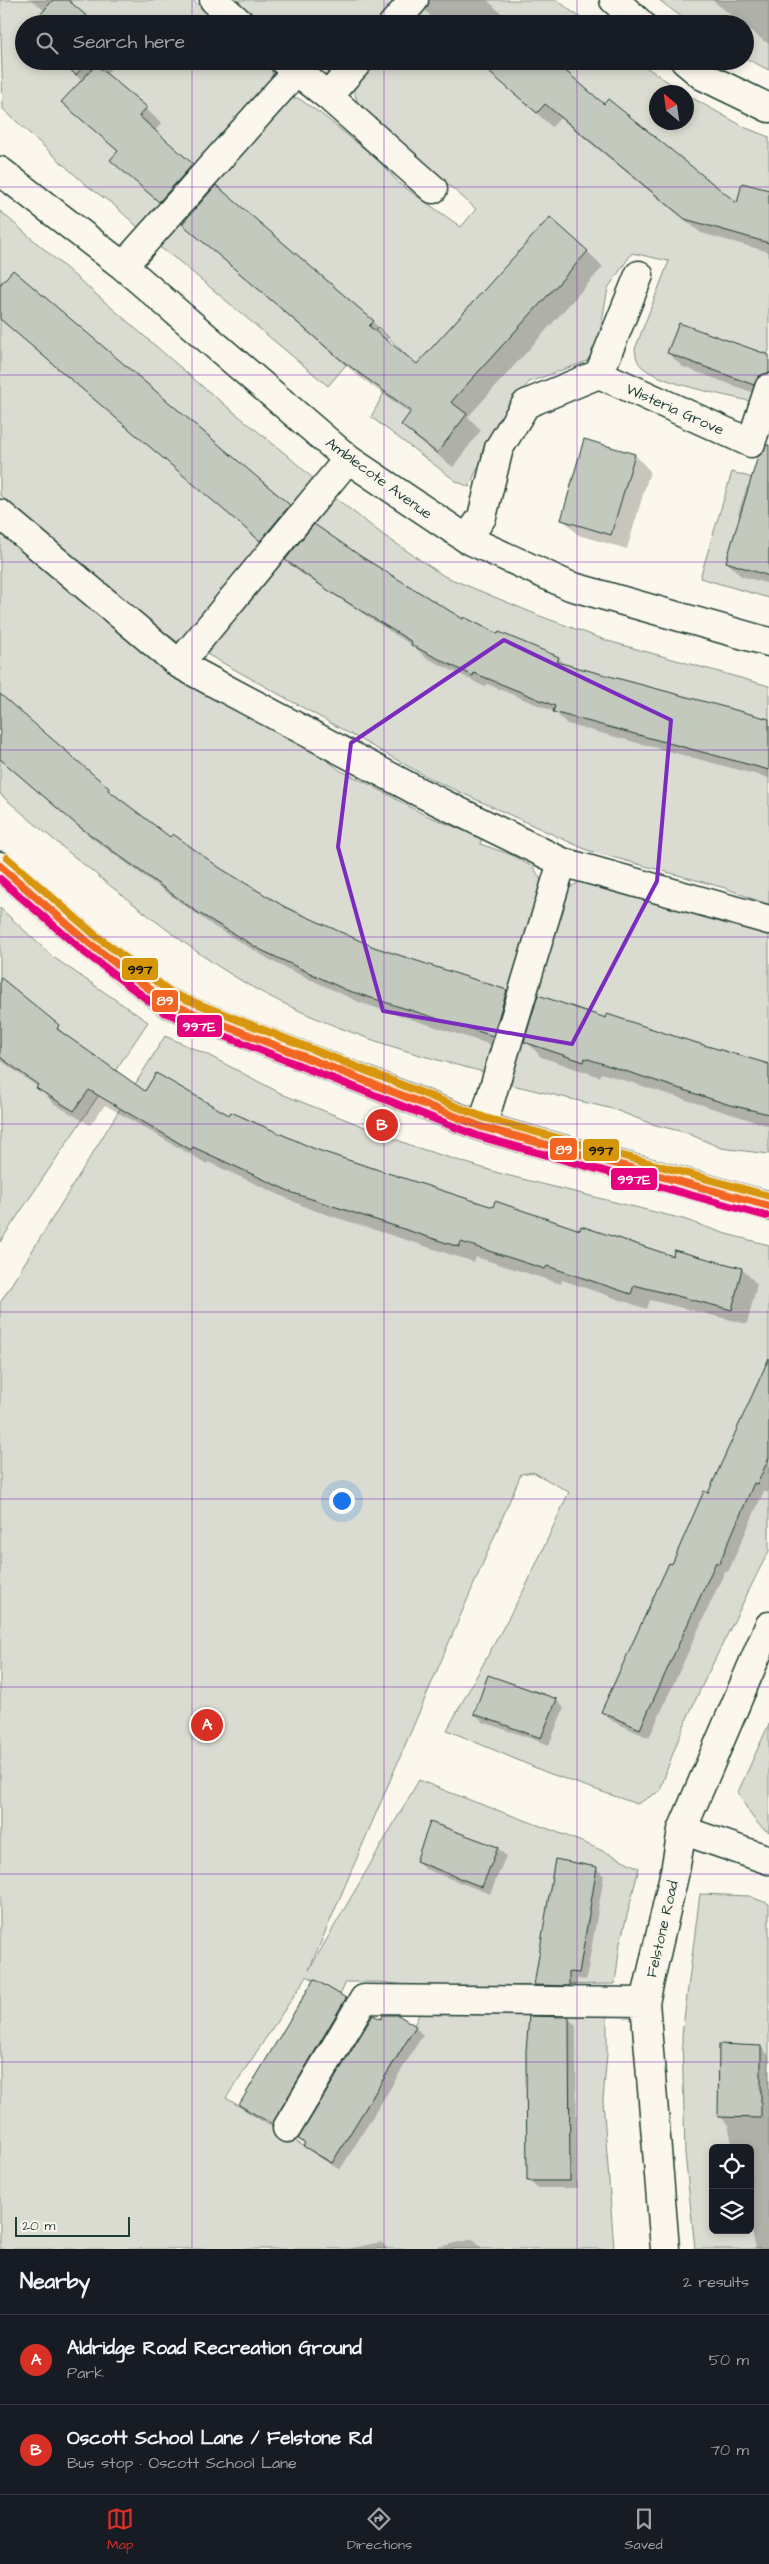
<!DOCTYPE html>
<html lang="en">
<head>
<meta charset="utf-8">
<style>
  body { margin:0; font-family:"Architects Daughter",sans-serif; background:#242831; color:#f1f3f6 }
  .controls { position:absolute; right:15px; bottom:15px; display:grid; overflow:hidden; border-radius:8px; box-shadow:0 2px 8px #0003 }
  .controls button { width:45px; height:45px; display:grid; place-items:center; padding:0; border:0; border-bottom:1px solid #363941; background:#171b24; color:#f1f3f6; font:25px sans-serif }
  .compass { position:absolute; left:649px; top:85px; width:45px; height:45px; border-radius:50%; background:#171b24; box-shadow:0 2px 8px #0003; rotate:331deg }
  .scale { position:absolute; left:15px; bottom:12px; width:115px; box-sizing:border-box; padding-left:5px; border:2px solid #1f3d34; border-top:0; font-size:14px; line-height:18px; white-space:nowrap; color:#1f3d34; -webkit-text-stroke:4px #fbf7ec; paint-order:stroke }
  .you { position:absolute; left:341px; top:1500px; width:18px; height:18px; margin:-12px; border:4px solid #fff; border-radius:50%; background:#1a73e8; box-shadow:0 0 0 8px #1a73e833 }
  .badge { display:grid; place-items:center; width:32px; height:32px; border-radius:50%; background:#d93025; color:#fff; font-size:16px; font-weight:700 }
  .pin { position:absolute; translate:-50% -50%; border:2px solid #fff; box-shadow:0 1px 5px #0006 }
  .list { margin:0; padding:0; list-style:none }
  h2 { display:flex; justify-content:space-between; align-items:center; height:65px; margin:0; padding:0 20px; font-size:21px }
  h2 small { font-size:16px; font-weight:400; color:#9ea1a6 }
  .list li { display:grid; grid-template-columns:32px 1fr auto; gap:15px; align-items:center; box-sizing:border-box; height:90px; padding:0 20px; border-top:1px solid #363941 }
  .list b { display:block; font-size:19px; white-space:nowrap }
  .list p { margin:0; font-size:16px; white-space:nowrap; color:#9ea1a6 }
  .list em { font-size:16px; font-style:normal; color:#9ea1a6 }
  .icon { flex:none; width:28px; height:28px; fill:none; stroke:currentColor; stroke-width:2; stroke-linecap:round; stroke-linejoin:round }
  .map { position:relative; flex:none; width:769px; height:2249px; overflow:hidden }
  .search { position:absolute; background:#171b24; box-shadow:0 2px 8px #0003; left:15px; right:15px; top:15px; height:55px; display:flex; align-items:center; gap:12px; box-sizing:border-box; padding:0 18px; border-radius:28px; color:#9ea1a6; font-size:19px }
  .sheet { height:245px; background:#171b24 }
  nav { display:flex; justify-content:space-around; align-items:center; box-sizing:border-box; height:70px; border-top:1px solid #363941; background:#171b24; font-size:14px; color:#9ea1a6 }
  nav a { display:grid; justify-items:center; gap:2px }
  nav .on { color:#d93025 }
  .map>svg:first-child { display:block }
</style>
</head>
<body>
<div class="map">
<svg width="769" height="2249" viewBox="0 0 769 2249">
  <rect width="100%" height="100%" fill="#fbf7ec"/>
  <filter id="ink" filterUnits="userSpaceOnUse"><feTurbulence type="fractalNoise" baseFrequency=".02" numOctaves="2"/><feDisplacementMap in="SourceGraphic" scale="10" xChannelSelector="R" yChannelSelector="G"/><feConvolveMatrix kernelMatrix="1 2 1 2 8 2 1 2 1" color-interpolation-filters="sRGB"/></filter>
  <g filter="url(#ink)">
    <path fill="#dbdcd1" stroke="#7d8c82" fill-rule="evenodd" d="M 0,0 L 193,0 L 220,24 L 24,24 L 24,61 L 269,61 L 271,63 L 274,88 L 143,232 L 114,205 L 86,185 L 3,109 Z
      M 234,0 L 408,0 L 389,24 L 263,24 Z
      M 425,0 L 557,0 L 588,24 L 404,24 Z
      M 659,0 L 769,0 L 769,70 L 745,58 L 745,24 L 691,24 Z
      M 304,61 L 358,61 L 326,83 Z
      M 371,61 L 637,61 L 683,92 L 656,92 L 656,122 L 686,122 L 687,95 L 746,128 L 769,137 L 769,350 L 753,402 C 726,395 666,385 645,369 C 637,364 636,357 635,349 L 669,261 L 632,253 L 608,288 L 597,348 L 587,361 L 529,382 L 500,419 L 469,487 L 456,481 L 371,417 L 405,354 L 378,327 L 328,386 L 180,262 L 158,246 L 280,100 L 298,98 L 320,113 L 376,158 L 400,184 L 461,227 L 476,209 L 358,105 L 352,83 Z
      M 0,211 L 203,387 L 288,456 L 317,482 L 179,643 L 122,601 L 0,495 Z
      M 732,472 L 769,483 L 769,598 L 700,578 Z
      M 329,493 L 382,534 L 444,576 L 540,616 L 608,641 L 769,686 L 769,905 L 725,888 L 587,850 L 431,779 L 205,653 Z
      M 0,524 L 191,685 L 313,750 L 341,771 L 367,783 L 423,814 L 482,838 L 480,844 L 512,855 L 534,868 L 545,887 L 489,1073 C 412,1055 336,1031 265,994 C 221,971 180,940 140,909 C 92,872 46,834 0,794 Z
      M 582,880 L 769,935 L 769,1154 L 721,1148 L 687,1133 L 652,1124 L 613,1109 L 508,1084 L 565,891 Z
      M 0,908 L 53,957 L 148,1022 L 0,1242 Z
      M 165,1036 L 206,1054 L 284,1095 L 415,1147 L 502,1174 L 683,1219 L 726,1234 L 769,1245 L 769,1551 C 754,1578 742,1606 728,1633 C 702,1685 677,1735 660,1791 L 637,1804 L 548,1773 L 447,1730 L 527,1584 L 569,1492 L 533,1472 L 521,1474 L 309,1970 L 419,1780 C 492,1811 569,1832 639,1868 L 620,1943 L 615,1984 L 423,1987 L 380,1982 L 346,1982 L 340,1995 L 307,1976 L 226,2098 L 331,2163 L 401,2051 L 421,2011 L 607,2009 L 607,2054 L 603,2100 L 614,2249 L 0,2249 L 0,1303 Z
      M 769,1724 L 769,1832 C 754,1825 745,1805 738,1792 Z
      M 700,1894 L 749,1896 L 769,1904 L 769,2249 L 695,2249 L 685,2154 L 682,2035 ZM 713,2148 L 750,2148 L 750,2230 L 713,2230 Z"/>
    <path fill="#0003" d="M 32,0 L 72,0 L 45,11 Z
      M 430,0 L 487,0 L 513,24 L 438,24 L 426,11 Z
      M 712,0 L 769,0 L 769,43 L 764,41 Z
      M 60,61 L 117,61 L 106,75 L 162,123 L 154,132 L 208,180 L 175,217 L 112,160 L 119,152 L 63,102 L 82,81 Z
      M 484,66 L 604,105 L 738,205 L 769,191 L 769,252 L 701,233 L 560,118 L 552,127 Z
      M 216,187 L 373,322 L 389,337 L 386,341 L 417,365 L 587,251 L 603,267 L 468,417 L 481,430 L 453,467 L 418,440 L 402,425 L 411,414 L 357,375 L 183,224 Z
      M 0,280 L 289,506 L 297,514 L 269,548 L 0,319 Z
      M 668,353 L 769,356 L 769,396 L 768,398 L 683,367 Z
      M 769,442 L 769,584 L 741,576 L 727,562 L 741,517 L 738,514 L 747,486 L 750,487 Z
      M 635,455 L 650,471 L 627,549 L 578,535 L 563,519 Z
      M 361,558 L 464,621 L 559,658 L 566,666 L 769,722 L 769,778 L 567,724 L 555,712 L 487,684 L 485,687 L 425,657 L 416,648 L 299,572 L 287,560 Z
      M 0,695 L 121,801 L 171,839 L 284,908 L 373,948 L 506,991 L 521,1005 L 507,1050 L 361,1003 L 277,964 L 213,926 L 93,839 L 0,759 Z
      M 0,977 L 74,1042 L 146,1093 L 230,1117 L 315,1150 L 494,1209 L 674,1257 L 742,1269 L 757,1284 L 747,1324 L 650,1300 L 647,1309 L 562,1280 L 561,1284 L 476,1257 L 474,1262 L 310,1209 L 208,1162 L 207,1164 L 105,1105 L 90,1125 L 53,1103 L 38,1087 L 0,1060 Z
      M 606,1019 L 769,1065 L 769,1126 L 601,1073 L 600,1077 L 541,1057 L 526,1041 Z
      M 769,1361 L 769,1489 L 767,1493 L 764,1491 L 728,1572 L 725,1571 L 649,1738 L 612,1721 L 602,1712 L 705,1492 L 710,1493 Z
      M 556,1700 L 564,1708 L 549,1745 L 483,1722 L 475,1714 Z
      M 431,1823 L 498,1848 L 506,1856 L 490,1894 L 425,1869 L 417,1861 Z
      M 596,1868 L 604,1876 L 586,1980 L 577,1979 L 577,1993 L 543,1993 L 535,1985 Z
      M 315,1981 L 345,1999 L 353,2007 L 281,2131 L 249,2112 L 241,2105 Z
      M 568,2018 L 576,2026 L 577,2188 L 537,2188 L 529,2181 Z
      M 381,2021 L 415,2027 L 423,2035 L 340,2170 L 313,2153 L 299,2139 Z
      M 761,2047 L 769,2055 L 769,2249 L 756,2249 L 750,2223 L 750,2148 L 733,2148 L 728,2125 L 720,2116 Z
      M 473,2239 L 482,2249 L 428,2249 Z
      M 381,2242 L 388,2249 L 348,2249 Z"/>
    <path fill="#c4c9be" stroke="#1f3d34" d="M 53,0 L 68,0 L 96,24 L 32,24 Z
      M 60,61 L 88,61 L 76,75 Z
      M 476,61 L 554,61 L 604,104 L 608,99 L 737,203 L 742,183 L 769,190 L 769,243 L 685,219 L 545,104 L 537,113 Z
      M 96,65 L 147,107 L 139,116 L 193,164 L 159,202 L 110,160 L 118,151 L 61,102 Z
      M 216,185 L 374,321 L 369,326 L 417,364 L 550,217 L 588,251 L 451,402 L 467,414 L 437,453 L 401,425 L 411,411 L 340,359 L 182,224 Z
      M 13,270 L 290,505 L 260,541 L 0,319 L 0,285 Z
      M 679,323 L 769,355 L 769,373 L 759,376 L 754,385 L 667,353 Z
      M 584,439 L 635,454 L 611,535 L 561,520 Z
      M 767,445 L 769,445 L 769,576 L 726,562 L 758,456 Z
      M 314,524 L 362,557 L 463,619 L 464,617 L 498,634 L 499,632 L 559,657 L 557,662 L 769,719 L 769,770 L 553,712 L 555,706 L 474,673 L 473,676 L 411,645 L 412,642 L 329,591 L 285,560 Z
      M 0,694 L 109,788 L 108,790 L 141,815 L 170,837 L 173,834 L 220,868 L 285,907 L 374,947 L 507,990 L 493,1036 L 346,990 L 261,950 L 197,912 L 77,825 L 0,759 Z
      M 0,977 L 59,1025 L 57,1029 L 145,1091 L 156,1073 L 229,1115 L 231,1112 L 315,1149 L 351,1161 L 493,1207 L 495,1201 L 580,1230 L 581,1226 L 673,1256 L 674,1250 L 742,1268 L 732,1310 L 634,1285 L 631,1294 L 547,1266 L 545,1269 L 461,1242 L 459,1247 L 293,1193 L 193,1147 L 191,1150 L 89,1090 L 74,1111 L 36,1088 L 38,1085 L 0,1057 Z
      M 538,995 L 606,1018 L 607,1014 L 680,1038 L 769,1064 L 769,1114 L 730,1105 L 585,1058 L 584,1062 L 524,1042 Z
      M 769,1358 L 769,1458 L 757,1484 L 754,1483 L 719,1564 L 716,1562 L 640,1729 L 601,1712 L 669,1563 L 672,1564 L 704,1491 L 708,1493 Z
      M 488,1675 L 557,1699 L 541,1738 L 474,1714 Z
      M 430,1822 L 498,1847 L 482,1887 L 416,1861 Z
      M 555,1859 L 597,1867 L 579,1973 L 569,1972 L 569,1986 L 534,1985 Z
      M 314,1979 L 346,1998 L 272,2124 L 239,2105 Z
      M 373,2015 L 381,2019 L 383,2015 L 398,2015 L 416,2026 L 332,2163 L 303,2146 L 305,2143 L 298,2139 Z
      M 529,2016 L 569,2017 L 570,2181 L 527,2181 L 526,2051 Z
      M 719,2044 L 761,2046 L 761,2118 L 718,2117 Z"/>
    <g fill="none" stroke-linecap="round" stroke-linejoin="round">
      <defs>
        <path id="minor" d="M 214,0 L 241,24
          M 614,0 L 641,24
          M 393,24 L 414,0
          M 284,61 L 328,96 L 433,189
          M 685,61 L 703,76 L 769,108
          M 328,96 L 359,61
          M 0,171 L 123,266 L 348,459 L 467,539 L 570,586 L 769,642
          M 123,266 L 296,72
          M 599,374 L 639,275
          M 348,459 L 179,664 L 419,792 L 562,862
          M 0,514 L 179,664
          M 467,539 L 482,517 L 499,448 L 526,404 L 599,374 L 751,443 L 769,388
          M 0,866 L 89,943 L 168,1003 L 482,1127 L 769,1206
          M 482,1127 L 562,862 L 769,920
          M 682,1830 L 769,1860
          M 287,2128 L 364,1999 L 645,2002
          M 665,2249 L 645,2002 L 675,1871 L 682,1830 L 769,1626"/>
      </defs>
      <use href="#minor" stroke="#1f3d34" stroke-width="31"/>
      <use href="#minor" stroke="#fbf7ec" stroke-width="28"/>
      <defs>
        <path id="bus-1" d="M 0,866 L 89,943 L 168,1003 L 482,1127 L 769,1206"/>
        <path id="bus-2" d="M 0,879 L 83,951 L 164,1012 L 478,1136 L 766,1216"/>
        <path id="bus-3" d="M 7,858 L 95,935 L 173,994 L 485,1118 L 769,1196"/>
      </defs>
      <use href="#bus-1" stroke="#fbf7ec" stroke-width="11"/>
      <use href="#bus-2" stroke="#fbf7ec" stroke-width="11"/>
      <use href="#bus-3" stroke="#fbf7ec" stroke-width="11"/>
      <use href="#bus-1" stroke="#f26522" stroke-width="8"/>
      <use href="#bus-2" stroke="#e5007d" stroke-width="8"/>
      <use href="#bus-3" stroke="#d79608" stroke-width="8"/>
    </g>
  </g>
  <path fill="none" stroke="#7b2cbf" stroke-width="4" stroke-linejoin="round" d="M 504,640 L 671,720 L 657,881 L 572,1044 L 383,1011 L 338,847 L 351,743 Z"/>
  <path fill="none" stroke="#7b2cbf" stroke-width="1" stroke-opacity="0.55" d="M 192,0 L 192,24M 384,0 L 384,24M 577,0 L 577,24M 192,61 L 192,2249M 384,61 L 384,2249M 577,61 L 577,2249M 0,187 L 769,187M 0,375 L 769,375M 0,562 L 769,562M 0,750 L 769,750M 0,937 L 769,937M 0,1124 L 769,1124M 0,1312 L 769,1312M 0,1499 L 769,1499M 0,1687 L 769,1687M 0,1874 L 769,1874M 0,2062 L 769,2062"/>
  <g text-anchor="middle" stroke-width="4.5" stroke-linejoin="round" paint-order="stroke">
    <g font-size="15" fill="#1f3d34" stroke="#fbf7ec">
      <text transform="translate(675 409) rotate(24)" y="5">Wisteria Grove</text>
      <text transform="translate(379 478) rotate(36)" y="5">Amblecote Avenue</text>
      <text transform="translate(662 1929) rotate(-77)" y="5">Felstone Road</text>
    </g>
  </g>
  <g stroke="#fbf7ec" stroke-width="2">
    <rect x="121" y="957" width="38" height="24" rx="5" fill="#d79608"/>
    <rect x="151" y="989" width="28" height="24" rx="5" fill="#f26522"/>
    <rect x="176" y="1014" width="47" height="24" rx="5" fill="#e5007d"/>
    <rect x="549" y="1137" width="29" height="24" rx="5" fill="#f26522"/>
    <rect x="582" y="1138" width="38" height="24" rx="5" fill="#d79608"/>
    <rect x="610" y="1167" width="48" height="24" rx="5" fill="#e5007d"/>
  </g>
  <g font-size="14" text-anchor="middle" font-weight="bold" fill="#fff">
    <text x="165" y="1005">89</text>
    <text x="199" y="1031">997E</text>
    <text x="564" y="1154">89</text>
    <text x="634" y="1184">997E</text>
  </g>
  <g font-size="14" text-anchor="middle" font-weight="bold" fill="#111">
    <text x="140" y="974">997</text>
    <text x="601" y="1155">997</text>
  </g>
</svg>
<div class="controls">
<button><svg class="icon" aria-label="locate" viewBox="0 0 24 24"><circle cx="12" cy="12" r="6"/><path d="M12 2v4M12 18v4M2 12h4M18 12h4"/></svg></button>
<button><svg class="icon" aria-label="layers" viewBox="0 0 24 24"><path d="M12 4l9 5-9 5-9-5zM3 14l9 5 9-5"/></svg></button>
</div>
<svg class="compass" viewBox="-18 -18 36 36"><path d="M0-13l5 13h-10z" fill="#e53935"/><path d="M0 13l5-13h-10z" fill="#9ea1a6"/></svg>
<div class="scale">20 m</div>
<div class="you"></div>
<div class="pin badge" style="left:207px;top:1725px">A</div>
<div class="pin badge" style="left:382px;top:1125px">B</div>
<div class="search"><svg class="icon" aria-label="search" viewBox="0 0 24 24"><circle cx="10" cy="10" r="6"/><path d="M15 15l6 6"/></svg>Search here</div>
</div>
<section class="sheet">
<h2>Nearby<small>2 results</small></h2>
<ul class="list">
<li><span class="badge">A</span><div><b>Aldridge Road Recreation Ground</b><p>Park</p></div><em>50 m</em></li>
<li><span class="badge">B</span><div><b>Oscott School Lane / Felstone Rd</b><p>Bus stop · Oscott School Lane</p></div><em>70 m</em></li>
</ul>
</section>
<nav>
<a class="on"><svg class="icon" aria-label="map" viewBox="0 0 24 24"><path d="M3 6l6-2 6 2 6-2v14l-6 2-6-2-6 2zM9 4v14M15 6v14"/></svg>Map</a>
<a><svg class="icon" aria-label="directions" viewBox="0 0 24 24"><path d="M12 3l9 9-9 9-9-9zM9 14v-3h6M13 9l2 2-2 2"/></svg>Directions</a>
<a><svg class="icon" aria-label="saved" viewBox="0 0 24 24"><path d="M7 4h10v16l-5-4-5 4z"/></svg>Saved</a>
</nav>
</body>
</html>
